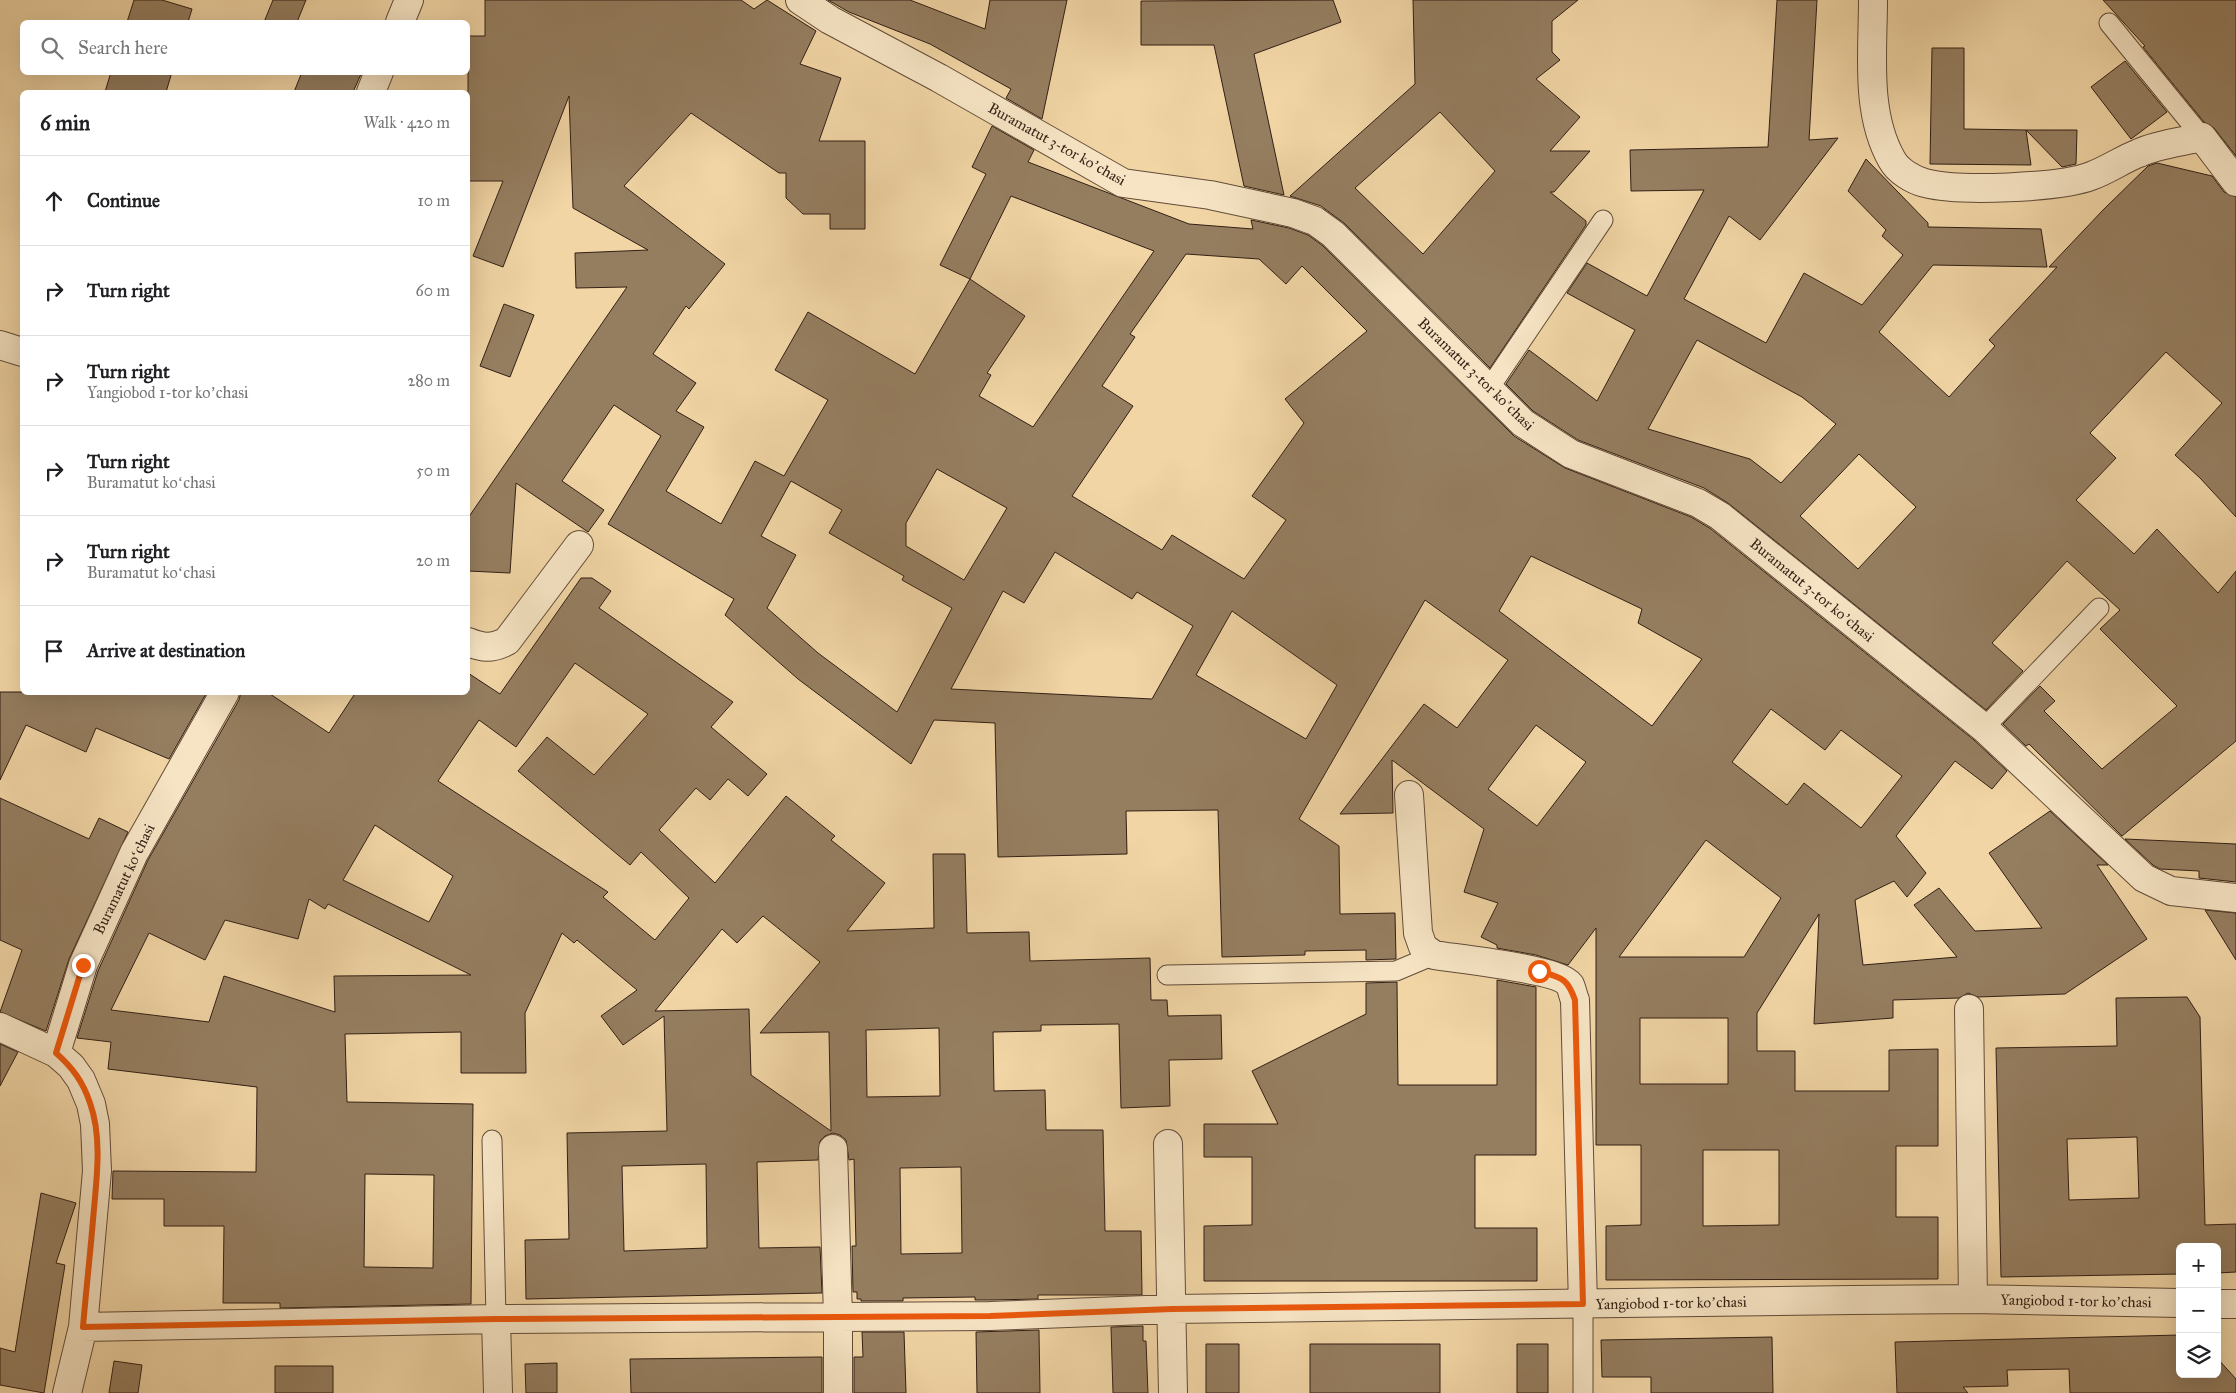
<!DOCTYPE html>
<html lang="en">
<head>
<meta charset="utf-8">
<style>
  body { margin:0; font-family:"IM FELL Great Primer",serif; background:#f2f2f2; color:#202124 }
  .controls { position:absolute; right:15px; bottom:15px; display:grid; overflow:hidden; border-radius:8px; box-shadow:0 5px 20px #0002 }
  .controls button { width:45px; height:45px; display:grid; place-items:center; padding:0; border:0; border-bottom:1px solid #e0e0e0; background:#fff; color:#202124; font:25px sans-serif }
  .stop { position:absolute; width:15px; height:15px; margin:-11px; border:4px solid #ea580c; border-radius:50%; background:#fff }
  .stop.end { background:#ea580c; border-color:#fff; box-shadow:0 1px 5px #0008 }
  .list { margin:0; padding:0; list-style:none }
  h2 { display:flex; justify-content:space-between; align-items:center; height:65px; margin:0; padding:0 20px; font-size:21px }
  h2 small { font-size:16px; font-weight:400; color:#757577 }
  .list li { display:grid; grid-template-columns:32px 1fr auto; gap:15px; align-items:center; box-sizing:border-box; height:90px; padding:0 20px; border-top:1px solid #e0e0e0 }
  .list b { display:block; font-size:19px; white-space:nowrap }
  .list p { margin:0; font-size:16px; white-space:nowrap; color:#757577 }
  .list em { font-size:16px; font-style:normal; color:#757577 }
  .icon { flex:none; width:28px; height:28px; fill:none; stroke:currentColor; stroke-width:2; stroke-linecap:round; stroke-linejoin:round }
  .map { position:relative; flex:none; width:2236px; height:1393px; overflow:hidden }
  .search { position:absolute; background:#fff; box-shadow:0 5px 20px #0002; left:20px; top:20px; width:450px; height:55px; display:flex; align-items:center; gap:12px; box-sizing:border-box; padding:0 18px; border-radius:8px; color:#757577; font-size:19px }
  .panel { position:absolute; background:#fff; box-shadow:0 5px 20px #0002; left:20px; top:90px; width:450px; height:605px; border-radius:8px }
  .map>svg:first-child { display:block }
</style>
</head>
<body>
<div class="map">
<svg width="2236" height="1393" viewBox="0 0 2236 1393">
  <rect width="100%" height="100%" fill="#f1d5a5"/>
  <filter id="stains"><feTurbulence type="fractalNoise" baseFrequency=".004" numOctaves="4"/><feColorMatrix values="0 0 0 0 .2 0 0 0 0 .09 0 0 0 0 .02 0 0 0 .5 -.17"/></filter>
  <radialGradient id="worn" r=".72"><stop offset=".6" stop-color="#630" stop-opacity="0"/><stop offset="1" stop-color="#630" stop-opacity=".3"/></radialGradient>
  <path fill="#957e60" stroke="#321f15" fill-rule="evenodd" d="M 134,0 L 162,0 L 192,9 L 188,22 L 127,22 Z
    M 273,0 L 306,0 L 297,22 L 264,22 Z
    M 485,0 L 741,0 L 754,9 L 767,0 L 816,31 L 800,64 L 841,78 L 819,141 L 865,141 L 865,229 L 830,229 L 830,214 L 803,214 L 786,198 L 786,173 L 779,173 L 691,113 L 624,186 L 725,264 L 689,309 L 686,306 L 653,354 L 696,383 L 676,411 L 704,427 L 666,491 L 721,524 L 755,461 L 784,476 L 828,400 L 775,370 L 808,312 L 915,374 L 970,279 L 940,265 L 986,174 L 972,167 L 992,126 L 1034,150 L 1028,162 L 1189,224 L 1253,229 L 1251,220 L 1289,228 L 1308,235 L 1323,246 L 1514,436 L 1565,468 L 1691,517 L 1711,529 L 1974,740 L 2007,771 L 1992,789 L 1955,761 L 1896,836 L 1926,873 L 1907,897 L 1894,881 L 1855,900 L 1863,965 L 1957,957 L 1914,905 L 1939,888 L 1975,931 L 2042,928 L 1989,853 L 2050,811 L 2108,865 L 2097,865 L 2147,939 L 2065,994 L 1978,997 L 1968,993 L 1959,998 L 1893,1000 L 1893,1018 L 1814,1024 L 1819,914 L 1757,1013 L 1757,1051 L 1795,1051 L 1795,1091 L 1889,1091 L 1889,1050 L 1938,1049 L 1938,1146 L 1896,1146 L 1896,1217 L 1938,1217 L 1938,1279 L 1606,1280 L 1606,1226 L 1641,1225 L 1641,1145 L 1596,1145 L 1596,928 L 1568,965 L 1536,955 L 1497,948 L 1497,945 L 1481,937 L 1498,903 L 1464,892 L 1484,829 L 1392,760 L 1393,813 L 1340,814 L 1424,704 L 1457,728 L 1508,660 L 1425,600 L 1299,819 L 1339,846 L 1340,914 L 1395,913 L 1396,959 L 1366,960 L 1366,950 L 1305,951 L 1305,955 L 1222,957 L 1218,810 L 1126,811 L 1127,854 L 998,857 L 995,723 L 934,720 L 911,764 L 798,679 L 725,615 L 734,599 L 608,524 L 661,436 L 614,405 L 562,481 L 604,510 L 588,532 L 516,483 L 510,573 L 468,571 L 468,518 L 627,287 L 576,288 L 575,253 L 648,250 L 573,208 L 569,96 L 503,267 L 473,256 L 503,181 L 468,181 L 468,36 L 485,36 ZM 1011,196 L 1154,251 L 1033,427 L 979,396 L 991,375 L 987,373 L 1025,316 L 970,279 ZM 1186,254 L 1259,259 L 1286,284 L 1302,266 L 1367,331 L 1285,399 L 1304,423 L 1252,496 L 1286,520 L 1244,579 L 1172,535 L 1162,550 L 1072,496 L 1133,406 L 1102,386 L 1135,337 L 1130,334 ZM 937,469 L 1007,508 L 964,580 L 906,546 L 906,523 ZM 791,481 L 842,510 L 829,533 L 904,576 L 902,580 L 952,608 L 897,712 L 818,653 L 767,608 L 796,555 L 761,536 ZM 1055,552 L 1132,599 L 1137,592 L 1193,626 L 1152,699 L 951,689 L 1003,591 L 1024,603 ZM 1531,556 L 1642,609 L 1638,623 L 1702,659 L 1652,726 L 1499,611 ZM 1232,611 L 1337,685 L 1306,739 L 1196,675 ZM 1771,709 L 1825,750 L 1841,730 L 1902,776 L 1861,828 L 1804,783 L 1787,805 L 1732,762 ZM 1536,725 L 1586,762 L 1537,826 L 1488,789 ZM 1706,840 L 1781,898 L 1744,957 L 1619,957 ZM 1640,1018 L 1728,1018 L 1728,1084 L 1640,1084 ZM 1703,1150 L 1779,1150 L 1779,1225 L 1703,1226 Z
    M 828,0 L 910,0 L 985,29 L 990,0 L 1067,0 L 1042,119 L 1006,98 L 1011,89 L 930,44 L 849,12 Z
    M 1333,0 L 1341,22 L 1254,54 L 1284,195 L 1244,186 L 1214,45 L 1141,45 L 1141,1 Z
    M 1413,0 L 1578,0 L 1552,21 L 1552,52 L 1560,60 L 1536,79 L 1580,117 L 1550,151 L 1590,151 L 1554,192 L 1550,192 L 1586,221 L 1586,225 L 1490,368 L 1344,223 L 1321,206 L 1290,196 L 1415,84 ZM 1440,112 L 1495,171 L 1423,254 L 1355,188 Z
    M 1777,0 L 1817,0 L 1809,140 L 1838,138 L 1760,240 L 1729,216 L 1684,299 L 1766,343 L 1804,273 L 1862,305 L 1903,255 L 1882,236 L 1886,230 L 1848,191 L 1866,159 L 1928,223 L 1928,227 L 2041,229 L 2047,267 L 1933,265 L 1879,332 L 1949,397 L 1995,346 L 1989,340 L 2057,267 L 2049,267 L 2103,210 L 2148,166 L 2157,163 L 2212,176 L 2224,192 L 2236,197 L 2236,517 L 2200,478 L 2175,455 L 2222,403 L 2166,352 L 2090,433 L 2116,458 L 2076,500 L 2134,554 L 2157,529 L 2218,593 L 2236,571 L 2236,741 L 2122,836 L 2029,744 L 2026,746 L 2003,724 L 2040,686 L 2055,701 L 2044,711 L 2102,769 L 2177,706 L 2100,629 L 2120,610 L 2067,561 L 1992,643 L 2023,671 L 1986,710 L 1728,503 L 1704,488 L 1578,440 L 1533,411 L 1506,384 L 1529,350 L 1597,401 L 1635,330 L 1567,293 L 1587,263 L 1647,296 L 1704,190 L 1631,191 L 1630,150 L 1768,147 ZM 1697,340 L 1802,397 L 1836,424 L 1781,483 L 1750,459 L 1648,429 ZM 1859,454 L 1916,507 L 1858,569 L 1800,516 Z
    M 2103,0 L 2236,0 L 2236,156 L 2214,128 L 2204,122 L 2143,47 L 2145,46 Z
    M 1932,48 L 1964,48 L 1964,129 L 2026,130 L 2031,165 L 1930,164 Z
    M 2125,61 L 2167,112 L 2131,139 L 2091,87 Z
    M 111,72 L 172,72 L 166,92 L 105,92 Z
    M 302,72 L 362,72 L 353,92 L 294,92 Z
    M 2026,130 L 2077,130 L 2076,164 L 2062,167 Z
    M 504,304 L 534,315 L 510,377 L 480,366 Z
    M 581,578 L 592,578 L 611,591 L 599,608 L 733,702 L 711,727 L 767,774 L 748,796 L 728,779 L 710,800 L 696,788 L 659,830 L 715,883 L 786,796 L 835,836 L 831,840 L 885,883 L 847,931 L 934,928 L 933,854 L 965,854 L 967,933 L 1029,932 L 1030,961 L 1150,958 L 1151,1000 L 1167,1000 L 1168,1016 L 1221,1015 L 1222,1059 L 1169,1060 L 1170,1106 L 1121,1108 L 1119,1024 L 1041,1025 L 1041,1031 L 993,1032 L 994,1091 L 1045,1090 L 1046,1130 L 1103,1130 L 1105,1231 L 1141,1231 L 1142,1295 L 1038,1295 L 1038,1299 L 990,1300 L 975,1300 L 975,1297 L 903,1298 L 903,1301 L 861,1301 L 861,1299 L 857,1299 L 857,1292 L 853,1292 L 852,1246 L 856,1246 L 854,1159 L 849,1160 L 846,1140 L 840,1135 L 833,1133 L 825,1136 L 820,1141 L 818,1160 L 757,1162 L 759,1248 L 820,1247 L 822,1293 L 526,1299 L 525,1240 L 569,1239 L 567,1133 L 667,1131 L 664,1016 L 623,1045 L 601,1016 L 637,990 L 577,940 L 574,943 L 562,933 L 525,1013 L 526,1073 L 461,1073 L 461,1032 L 345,1034 L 347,1102 L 473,1104 L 471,1304 L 280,1308 L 280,1303 L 223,1303 L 224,1226 L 164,1226 L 164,1199 L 112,1199 L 113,1171 L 256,1172 L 257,1087 L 108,1069 L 111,1042 L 77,1038 L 98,971 L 148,860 L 239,700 L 241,692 L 267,692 L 329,733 L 356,692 L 468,692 L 468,673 L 500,694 ZM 575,663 L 648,714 L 594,775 L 547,737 L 518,771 L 630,865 L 641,852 L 689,898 L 655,940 L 603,897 L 608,892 L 438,781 L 479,720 L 516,747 ZM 375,825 L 453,876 L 429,922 L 343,880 ZM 309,899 L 325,909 L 328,904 L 471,975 L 334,976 L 335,1012 L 224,976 L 209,1022 L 111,1010 L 149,933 L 205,960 L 225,920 L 298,939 ZM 763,916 L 820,962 L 760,1033 L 829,1032 L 831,1131 L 751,1075 L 749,1009 L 655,1011 L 722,929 L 737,943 ZM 939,1028 L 940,1096 L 867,1097 L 866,1030 ZM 706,1164 L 707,1248 L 624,1251 L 622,1166 ZM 961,1167 L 962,1253 L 901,1254 L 900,1168 ZM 365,1174 L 434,1175 L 433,1268 L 364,1267 Z
    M 0,692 L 207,692 L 169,759 L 96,728 L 86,752 L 26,725 L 0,780 Z
    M 0,798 L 89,839 L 99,818 L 128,832 L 69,959 L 46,1031 L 0,1012 L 22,950 L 0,940 Z
    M 2125,839 L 2236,844 L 2236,882 L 2199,878 L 2199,871 L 2160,869 L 2153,865 Z
    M 2205,910 L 2236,913 L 2236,960 Z
    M 1497,980 L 1536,987 L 1536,1155 L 1475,1155 L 1475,1228 L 1537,1228 L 1537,1281 L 1204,1281 L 1204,1226 L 1252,1225 L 1252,1157 L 1204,1157 L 1204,1124 L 1278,1124 L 1252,1071 L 1366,1014 L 1366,983 L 1397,982 L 1398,1085 L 1497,1085 Z
    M 2187,997 L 2200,1017 L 2205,1225 L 2236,1224 L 2236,1272 L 2217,1273 L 2217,1247 L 2180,1247 L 2180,1274 L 2001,1277 L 1996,1048 L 2117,1046 L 2116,998 ZM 2137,1137 L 2139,1198 L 2069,1200 L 2067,1139 Z
    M 0,1044 L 18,1052 L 0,1086 Z
    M 41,1193 L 76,1203 L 56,1263 L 65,1265 L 44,1393 L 0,1385 L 0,1348 L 15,1352 Z
    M 1143,1326 L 1143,1341 L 1146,1341 L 1148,1393 L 1113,1393 L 1111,1327 Z
    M 1039,1330 L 1040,1393 L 977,1393 L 976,1332 Z
    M 862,1332 L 904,1332 L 906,1393 L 854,1393 L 854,1357 L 863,1357 Z
    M 2180,1335 L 2180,1374 L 2217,1374 L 2217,1358 L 2236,1379 L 2236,1393 L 2070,1393 L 2069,1369 L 2007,1370 L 2008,1386 L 1963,1387 L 1968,1393 L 1897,1393 L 1895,1342 Z
    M 1772,1337 L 1773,1393 L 1651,1393 L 1651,1377 L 1602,1377 L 1601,1340 Z
    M 1206,1344 L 1239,1344 L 1239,1393 L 1206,1393 Z
    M 1310,1344 L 1440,1344 L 1440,1393 L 1310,1393 Z
    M 1517,1344 L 1548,1344 L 1548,1393 L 1517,1393 Z
    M 822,1357 L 822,1393 L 631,1393 L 630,1359 Z
    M 114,1361 L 142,1365 L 138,1393 L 109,1393 Z
    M 557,1363 L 557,1393 L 526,1393 L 525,1364 Z
    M 275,1366 L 333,1366 L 333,1393 L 275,1393 Z"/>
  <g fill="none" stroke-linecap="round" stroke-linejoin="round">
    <defs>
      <path id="service" d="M 2109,23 L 2202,137
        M 1488,390 L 1603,220
        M 1984,728 L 2099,608
        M 1167,975 L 1396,971 L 1434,955
        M 492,1140 L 496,1319
        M 1583,1305 L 1583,1393"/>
      <path id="minor" d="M 800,0 L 830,20 L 939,78 L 1123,183 L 1210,195 L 1293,213 L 1315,221 L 1333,234 L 1523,423 L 1571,454 L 1698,503 L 1720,516 L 1984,728 L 2144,878 L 2171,891 L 2236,898
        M 1873,0 C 1873,52 1865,113 1892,160 C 1898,171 1913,180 1925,183 C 1959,192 2059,188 2091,176 C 2108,170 2123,159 2139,153 C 2158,144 2182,142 2202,137 L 2236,182
        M 400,22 L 409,0
        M 371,92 L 379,72
        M 0,345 L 22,352
        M 468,642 C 483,648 492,649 507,641 L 579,545
        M 1409,795 L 1418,933 L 1423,947 L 1434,955 C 1458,959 1559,969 1570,985 C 1572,989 1573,996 1575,1000 L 1583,1305
        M 1969,1009 L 1973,1299
        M 0,1027 L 56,1053
        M 1168,1144 L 1173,1393
        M 833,1149 L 838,1317 L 838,1393
        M 2217,1304 L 2236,1304
        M 496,1319 L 498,1393
        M 83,1327 L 496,1319 L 990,1316 L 1172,1309 L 1853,1300 L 1973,1299 L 2180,1303
        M 67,1393 L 83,1327 L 97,1171 L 95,1124 L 91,1104 L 81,1080 L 71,1066 L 56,1053 L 83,965 L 134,853 L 225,692"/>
    </defs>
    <use href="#service" stroke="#624c39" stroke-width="21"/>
    <use href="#minor" stroke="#624c39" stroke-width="30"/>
    <use href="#service" stroke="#f6e4c4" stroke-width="19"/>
    <use href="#minor" stroke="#f6e4c4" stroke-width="28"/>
  </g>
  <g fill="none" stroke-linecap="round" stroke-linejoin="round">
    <path stroke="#ea580c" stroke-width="6" d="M 83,965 L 56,1053 C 73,1068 83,1082 90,1103 C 103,1139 96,1183 93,1220 C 90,1256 86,1291 83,1327 L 496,1319 L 990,1316 L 1172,1309 L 1583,1304 L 1575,1000 C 1567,977 1561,978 1539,971"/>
  </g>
  <g text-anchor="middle" stroke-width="4.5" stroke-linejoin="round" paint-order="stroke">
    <g font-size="15" fill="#321f15" stroke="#f6e4c4">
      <text transform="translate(1057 144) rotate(29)" y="5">Buramatut 3-tor koʼchasi</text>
      <text transform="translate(1476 374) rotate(44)" y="5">Buramatut 3-tor koʼchasi</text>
      <text transform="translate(1812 590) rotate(39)" y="5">Buramatut 3-tor koʼchasi</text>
      <text transform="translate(124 879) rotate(-64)" y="5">Buramatut koʻchasi</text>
      <text transform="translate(2076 1301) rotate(1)" y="5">Yangiobod 1-tor koʼchasi</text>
      <text transform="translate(1671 1303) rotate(-1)" y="5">Yangiobod 1-tor koʼchasi</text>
    </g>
  </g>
  <rect width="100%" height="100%" filter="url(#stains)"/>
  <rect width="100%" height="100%" fill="url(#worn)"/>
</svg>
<div class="controls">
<button>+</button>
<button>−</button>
<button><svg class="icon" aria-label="layers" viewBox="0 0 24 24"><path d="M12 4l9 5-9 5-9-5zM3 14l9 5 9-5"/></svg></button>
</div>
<div class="stop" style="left:1539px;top:971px"></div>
<div class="stop end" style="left:83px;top:965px"></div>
<div class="search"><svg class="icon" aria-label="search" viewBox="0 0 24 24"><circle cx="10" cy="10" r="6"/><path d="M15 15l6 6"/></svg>Search here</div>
<section class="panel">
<h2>6 min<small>Walk · 420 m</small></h2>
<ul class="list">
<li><svg class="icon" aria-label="ahead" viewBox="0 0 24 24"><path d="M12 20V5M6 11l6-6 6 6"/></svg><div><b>Continue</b></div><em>10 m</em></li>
<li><svg class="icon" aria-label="right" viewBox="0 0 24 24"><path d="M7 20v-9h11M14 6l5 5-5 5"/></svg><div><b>Turn right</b></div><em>60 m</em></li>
<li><svg class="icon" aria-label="right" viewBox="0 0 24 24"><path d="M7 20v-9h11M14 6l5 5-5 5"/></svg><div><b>Turn right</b><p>Yangiobod 1-tor koʼchasi</p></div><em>280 m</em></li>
<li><svg class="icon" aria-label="right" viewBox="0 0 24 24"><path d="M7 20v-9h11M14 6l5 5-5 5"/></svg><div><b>Turn right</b><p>Buramatut koʻchasi</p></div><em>50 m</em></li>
<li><svg class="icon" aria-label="right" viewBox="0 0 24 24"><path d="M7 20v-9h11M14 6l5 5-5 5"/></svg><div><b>Turn right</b><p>Buramatut koʻchasi</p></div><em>20 m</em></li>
<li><svg class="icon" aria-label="arrive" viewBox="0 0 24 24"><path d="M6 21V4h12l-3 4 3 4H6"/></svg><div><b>Arrive at destination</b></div></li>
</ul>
</section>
</div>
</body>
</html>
